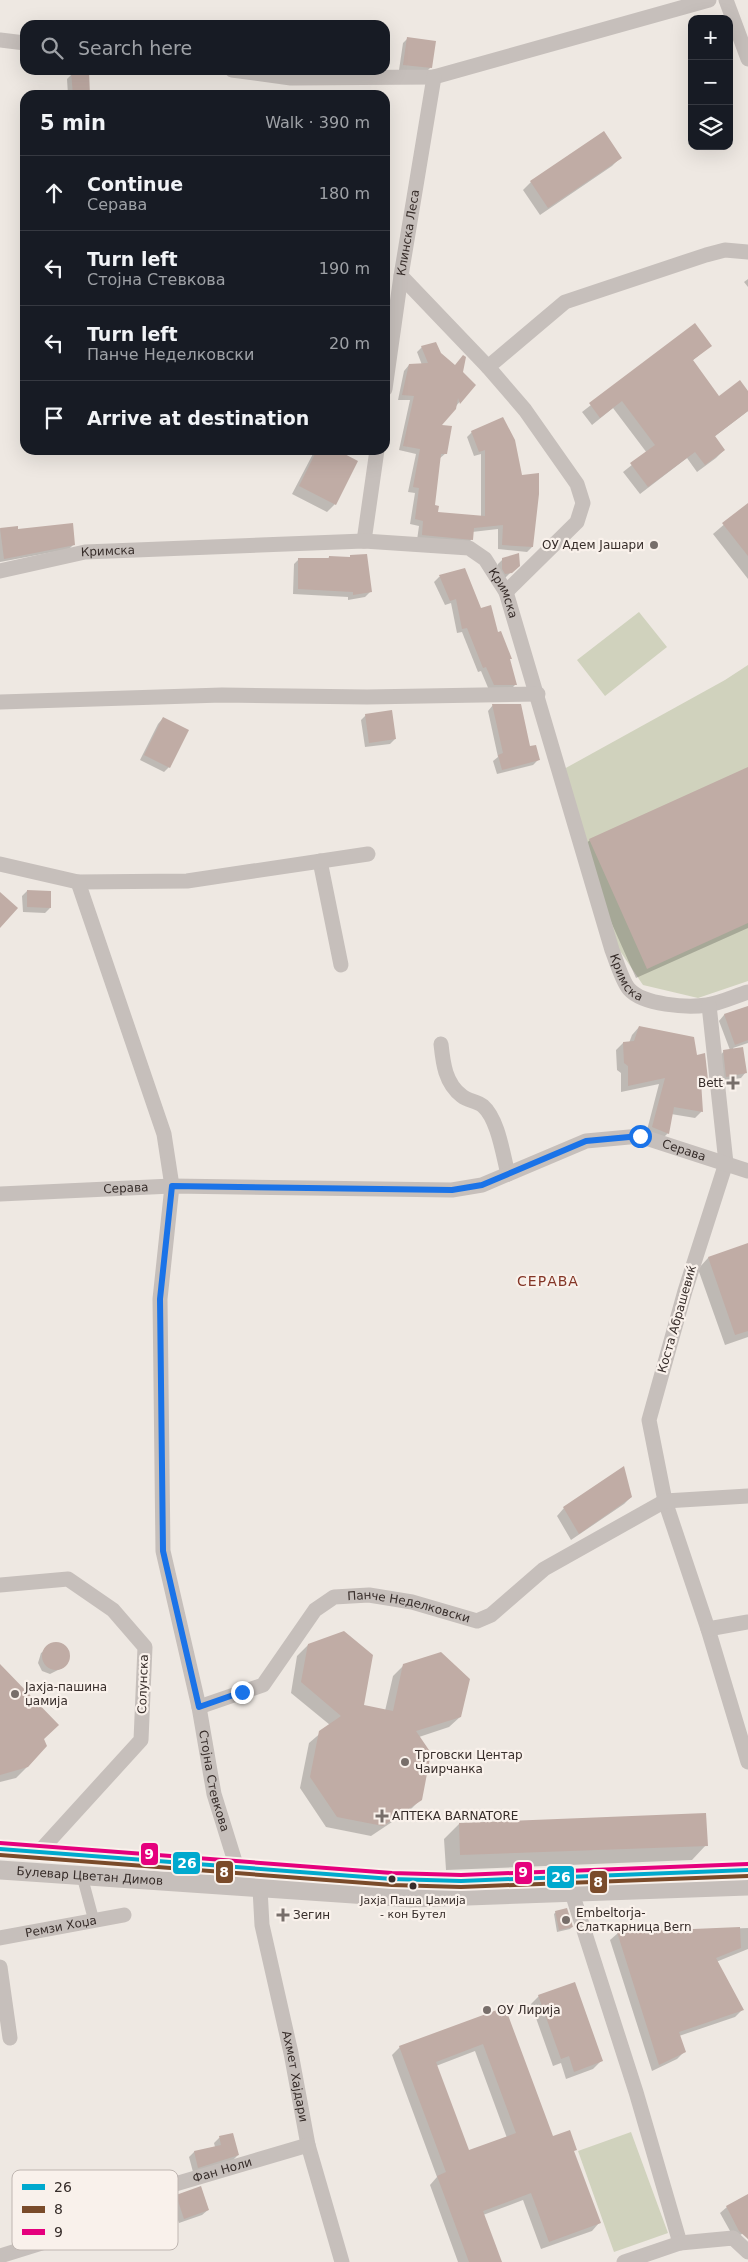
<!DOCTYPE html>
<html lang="en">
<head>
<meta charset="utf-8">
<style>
  body { margin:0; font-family:"DejaVu Sans",sans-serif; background:#242831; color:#f1f3f6 }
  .controls { position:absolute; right:15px; top:15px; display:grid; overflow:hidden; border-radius:10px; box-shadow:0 5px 20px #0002 }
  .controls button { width:45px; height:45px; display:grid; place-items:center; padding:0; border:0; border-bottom:1px solid #363941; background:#171b24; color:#f1f3f6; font:25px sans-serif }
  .stop { position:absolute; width:15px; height:15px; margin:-11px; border:4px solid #1a73e8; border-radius:50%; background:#fff }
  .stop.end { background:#1a73e8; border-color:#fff; box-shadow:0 1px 5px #0008 }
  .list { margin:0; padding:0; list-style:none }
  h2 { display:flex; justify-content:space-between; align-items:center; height:65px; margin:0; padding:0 20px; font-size:21px }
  h2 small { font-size:16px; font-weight:400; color:#9ea1a6 }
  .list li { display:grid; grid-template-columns:32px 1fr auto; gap:15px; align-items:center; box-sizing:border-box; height:75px; padding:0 20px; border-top:1px solid #363941 }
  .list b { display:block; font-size:19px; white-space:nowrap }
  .list p { margin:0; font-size:16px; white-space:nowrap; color:#9ea1a6 }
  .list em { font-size:16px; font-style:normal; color:#9ea1a6 }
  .icon { flex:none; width:28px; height:28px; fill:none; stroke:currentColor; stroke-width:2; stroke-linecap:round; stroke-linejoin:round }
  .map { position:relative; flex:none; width:748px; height:2262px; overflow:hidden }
  .search { position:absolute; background:#171b24; box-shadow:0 5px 20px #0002; left:20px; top:20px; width:370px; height:55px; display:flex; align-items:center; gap:12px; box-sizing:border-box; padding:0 18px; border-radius:15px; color:#9ea1a6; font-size:19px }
  .panel { position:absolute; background:#171b24; box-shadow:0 5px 20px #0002; left:20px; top:90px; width:370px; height:365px; border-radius:15px }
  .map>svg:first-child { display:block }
</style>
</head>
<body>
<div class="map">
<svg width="748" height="2262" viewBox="0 0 748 2262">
  <rect width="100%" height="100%" fill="#eee8e2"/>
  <path fill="#d0d2bd" d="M 639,612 L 667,647 L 605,696 L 577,660 Z
    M 748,665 L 748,981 L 698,998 L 643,985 L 618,948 L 564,769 L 725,680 Z
    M 631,2132 L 668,2233 L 614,2252 L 578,2151 Z"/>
  <path fill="#0003" fill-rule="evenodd" d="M 408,38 L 431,67 L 426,72 L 399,70 L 403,43 Z
    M 72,74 L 89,95 L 68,95 L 67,79 Z
    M 620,158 L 612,166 L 540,215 L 523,190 L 531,182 Z
    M 748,279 L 748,287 L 744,282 Z
    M 694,325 L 710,346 L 692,361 L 719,397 L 748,393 L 748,411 L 714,437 L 724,450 L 716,458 L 697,472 L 687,458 L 640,494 L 623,472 L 647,453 L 613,408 L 592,425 L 582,412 Z
    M 422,347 L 440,353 L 474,385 L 439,426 L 446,453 L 439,459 L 434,506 L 436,513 L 481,517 L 481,454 L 474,456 L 467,437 L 472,432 L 513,441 L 532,547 L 527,552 L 498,549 L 498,529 L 472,532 L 472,539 L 467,544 L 417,540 L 419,526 L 410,524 L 415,493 L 408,492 L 416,454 L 399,450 L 410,400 L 398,400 L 404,371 L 409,365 L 422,365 L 417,352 Z
    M 315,450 L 334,450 L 335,504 L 327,512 L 292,494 Z
    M 748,504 L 748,579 L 713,534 Z
    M 0,529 L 17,530 L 74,544 L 69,549 L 0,562 Z
    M 329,557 L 348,558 L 350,557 L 370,592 L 365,597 L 348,600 L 348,597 L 293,594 L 294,564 L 299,559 L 327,560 Z
    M 503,559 L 518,565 L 505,578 L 498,574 L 498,564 Z
    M 464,570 L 480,609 L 498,634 L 509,660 L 515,685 L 510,690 L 489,690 L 481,671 L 478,672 L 462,632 L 457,633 L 451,603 L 445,605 L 434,582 L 439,577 Z
    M 493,705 L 538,760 L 533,765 L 497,774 L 493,761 L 498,757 L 488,711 Z
    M 366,715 L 395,739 L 390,744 L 365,747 L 361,720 Z
    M 163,718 L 169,767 L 164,772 L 140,760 L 158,724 Z
    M 748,769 L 748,928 L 636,978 L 579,850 L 590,840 Z
    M 27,891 L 50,908 L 45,913 L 23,912 L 22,896 Z
    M 748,1007 L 748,1043 L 733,1048 L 746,1072 L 741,1078 L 721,1081 L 719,1057 L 724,1051 L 730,1050 L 719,1021 L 724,1015 Z
    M 639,1027 L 696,1056 L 706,1079 L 700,1086 L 702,1111 L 695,1118 L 671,1114 L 668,1133 L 661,1140 L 646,1134 L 659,1084 L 621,1092 L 621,1073 L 617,1070 L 616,1050 L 623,1043 L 629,1043 L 632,1035 Z
    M 745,1245 L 748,1253 L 748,1337 L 725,1345 L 698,1269 L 708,1258 Z
    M 631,1497 L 624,1504 L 571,1540 L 557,1516 L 564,1508 Z
    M 55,1643 L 66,1648 L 69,1656 L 66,1664 L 60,1669 L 50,1674 L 42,1671 L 38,1663 L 41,1653 Z
    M 308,1645 L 363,1706 L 385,1711 L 393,1676 L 404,1665 L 460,1717 L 449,1727 L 419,1737 L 421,1799 L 410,1810 L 371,1836 L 326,1827 L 300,1788 L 309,1743 L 330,1725 L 291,1693 L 297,1656 Z
    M 0,1666 L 43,1739 L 27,1767 L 16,1778 L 0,1782 Z
    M 459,1824 L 706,1845 L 692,1860 L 446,1870 L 444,1839 Z
    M 556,1912 L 572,1927 L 570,1929 L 557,1932 L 554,1914 Z
    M 748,1928 L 748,1949 L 716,1962 L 742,2010 L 735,2017 L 679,2036 L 684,2052 L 677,2059 L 652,2071 L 610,1940 L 618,1933 Z
    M 539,1996 L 601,2061 L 593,2069 L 566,2079 L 561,2063 L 553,2066 L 531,2004 Z
    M 504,2008 L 552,2138 L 573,2152 L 599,2223 L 592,2231 L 541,2249 L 523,2200 L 483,2215 L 498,2262 L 458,2262 L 430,2185 L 437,2177 L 392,2055 L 400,2047 ZM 475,2051 L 507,2138 L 468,2152 L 436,2066 Z
    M 232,2134 L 238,2155 L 233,2160 L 193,2172 L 189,2157 L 194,2152 L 215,2147 L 214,2143 L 219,2138 Z
    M 177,2196 L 208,2210 L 202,2215 L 179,2223 L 171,2201 Z
    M 748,2196 L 748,2239 L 744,2233 L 734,2238 L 720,2213 L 727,2207 Z"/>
  <path fill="#c0aca5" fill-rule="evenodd" d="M 407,37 L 436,41 L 432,68 L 403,65 Z
    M 89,71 L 90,95 L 73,95 L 71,72 Z
    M 604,131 L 622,158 L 548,208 L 530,181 Z
    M 695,323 L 712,346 L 693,360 L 719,396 L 740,380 L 748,391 L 748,411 L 715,436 L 725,450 L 705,465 L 695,452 L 648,487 L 630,463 L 655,445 L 622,401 L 600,418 L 589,403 Z
    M 436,342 L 441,353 L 455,365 L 463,355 L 466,357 L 463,372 L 476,385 L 460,404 L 458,398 L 456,409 L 442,425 L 452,426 L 447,454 L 441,454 L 435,505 L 439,506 L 438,512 L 485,516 L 485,450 L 479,452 L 471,431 L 503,417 L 515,440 L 522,475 L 539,473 L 539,494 L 533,547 L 502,545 L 503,525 L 474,528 L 473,540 L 422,535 L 423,521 L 415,519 L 419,488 L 413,487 L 420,449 L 403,446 L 414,396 L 402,395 L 409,364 L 428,363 L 421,346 Z
    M 317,450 L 337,450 L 358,461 L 336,505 L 299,486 Z
    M 748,503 L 748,556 L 722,523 Z
    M 73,523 L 75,545 L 4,559 L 0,528 L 18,526 L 18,529 Z
    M 519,553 L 520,566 L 512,573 L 505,574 L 502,569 L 502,558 Z
    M 367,554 L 372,592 L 353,595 L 353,592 L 298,589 L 298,558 L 329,558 L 329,556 L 350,557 L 350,555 Z
    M 465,568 L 481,608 L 491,605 L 498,632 L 501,631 L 512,659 L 510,659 L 517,685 L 494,685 L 486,667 L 483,668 L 467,628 L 462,629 L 456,599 L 450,601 L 439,575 Z
    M 492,704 L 521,704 L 530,746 L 536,745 L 540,760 L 502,770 L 498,755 L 503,753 Z
    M 392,710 L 396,739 L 369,743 L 365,714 Z
    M 163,717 L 189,730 L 170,768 L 144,755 Z
    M 748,767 L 748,923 L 647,969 L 589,839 Z
    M 27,890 L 51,891 L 51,908 L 27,907 Z
    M 0,892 L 18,908 L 0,928 Z
    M 748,1006 L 748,1040 L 735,1045 L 724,1014 Z
    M 639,1026 L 694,1037 L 697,1055 L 705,1053 L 708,1080 L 701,1081 L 703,1112 L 674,1107 L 669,1134 L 652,1127 L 665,1078 L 628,1086 L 628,1066 L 624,1063 L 623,1042 L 634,1041 Z
    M 743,1047 L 747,1073 L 726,1077 L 723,1050 Z
    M 748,1243 L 748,1331 L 735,1335 L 708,1257 Z
    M 624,1466 L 632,1497 L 579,1534 L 563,1507 Z
    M 344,1631 L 373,1655 L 364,1705 L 393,1711 L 403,1664 L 441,1652 L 470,1679 L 461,1717 L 416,1731 L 431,1753 L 422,1800 L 383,1826 L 337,1817 L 310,1777 L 319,1731 L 341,1716 L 301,1682 L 308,1644 Z
    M42 1656a14 14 0 1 1 28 0a14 14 0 1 1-28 0Z
    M 0,1664 L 59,1725 L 44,1739 L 47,1746 L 28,1767 L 0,1775 Z
    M 706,1813 L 708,1846 L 460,1855 L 459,1823 Z
    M 567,1908 L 573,1927 L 559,1930 L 555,1911 Z
    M 644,1924 L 646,1931 L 740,1927 L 741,1948 L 716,1958 L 744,2010 L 679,2032 L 686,2052 L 659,2065 L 617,1932 Z
    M 575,1982 L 603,2061 L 574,2072 L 569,2056 L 561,2059 L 538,1995 Z
    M 505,2007 L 553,2136 L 570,2130 L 577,2150 L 574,2151 L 601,2223 L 549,2242 L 531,2193 L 483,2211 L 502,2262 L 469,2262 L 437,2176 L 446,2172 L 399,2046 ZM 483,2044 L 516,2133 L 469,2150 L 436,2062 Z
    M 233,2133 L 239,2155 L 198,2168 L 194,2151 L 221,2145 L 219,2136 Z
    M 201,2186 L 209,2210 L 184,2219 L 176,2195 Z
    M 748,2194 L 748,2239 L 739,2231 L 726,2206 Z"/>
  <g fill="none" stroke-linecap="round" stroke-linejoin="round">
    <path stroke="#c6bfbb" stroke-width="11" d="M 82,1876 L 94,1921"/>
    <g stroke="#c6bfbb" stroke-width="15">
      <path d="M 726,0 L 748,59"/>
      <path d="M 0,40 L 25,43"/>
      <path d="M 232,70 L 291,78 L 434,77 L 709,0"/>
      <path d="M 401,276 L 488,367"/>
      <path id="s1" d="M 385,389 L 401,276 L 434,77"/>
      <path d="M 364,541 L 377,450"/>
      <path id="s2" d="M 0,571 L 85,552 L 364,541 L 469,548 L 485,559 L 506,592 L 612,950 C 616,960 622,981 629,989 C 643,1005 687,1008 707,1005 C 721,1003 735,996 748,992"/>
      <path d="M 506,592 L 577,522 L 583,503 L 577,484 L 525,410 L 488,367 L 565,302 L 706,255 L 725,250 L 748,252"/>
      <path d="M 0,702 L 222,695 L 367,697 L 538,694"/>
      <path d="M 320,861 L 341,965"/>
      <path d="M 0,864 L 78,882 L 187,881 L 368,854"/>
      <path id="s3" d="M 78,882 L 164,1134 L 172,1186 L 160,1299 L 163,1551 L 199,1707 L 214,1794 L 237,1868"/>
      <path d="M 709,1005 L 726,1163 L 685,1291 L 649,1420 L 665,1501 L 708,1629 L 748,1762"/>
      <path d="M 441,1044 C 443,1063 445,1083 462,1096 C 468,1101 477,1101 483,1106 C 498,1119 503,1155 508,1174"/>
      <path id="s4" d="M 0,1194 L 172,1186 L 452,1190 L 482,1185 L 586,1141 L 640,1136 L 748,1171"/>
      <path d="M 0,1585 L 68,1579 L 113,1610 L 145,1647 L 141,1740 L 39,1852"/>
      <path d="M 708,1629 L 748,1622"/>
      <path id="s5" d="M 199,1707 L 263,1685 L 315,1610 L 334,1597 L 369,1595 L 412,1602 L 477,1621 L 491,1615 L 544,1569 L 665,1501 L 748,1496"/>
      <path id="s6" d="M 260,1889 L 262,1925 L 291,2053 L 308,2145 L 342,2262"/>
      <path d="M 572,1893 L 636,2092 L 680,2243"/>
      <path id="s7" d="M 0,1938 L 124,1915"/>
      <path d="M 0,1967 L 10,2038"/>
      <path id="s8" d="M 0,2256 L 112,2221 L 165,2187 L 308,2145"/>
      <path d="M 624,2262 L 680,2243 L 733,2238 L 748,2252"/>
    </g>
    <g stroke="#c6bfbb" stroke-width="19">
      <path d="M 0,1849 L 392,1879 L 461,1881 L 748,1870"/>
      <path id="s9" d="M 0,1870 L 412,1898 L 748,1886"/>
    </g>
    <defs>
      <path id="bus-1" d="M 0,1849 L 392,1879 L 461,1881 L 748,1870"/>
      <path id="bus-2" d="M 0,1855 L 392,1885 L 461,1887 L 748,1876"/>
      <path id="bus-3" d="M 0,1843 L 392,1873 L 461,1875 L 748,1864"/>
    </defs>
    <use href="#bus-1" stroke="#f9f1eb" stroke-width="8"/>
    <use href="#bus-2" stroke="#f9f1eb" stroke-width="8"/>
    <use href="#bus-3" stroke="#f9f1eb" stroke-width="8"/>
    <use href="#bus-1" stroke="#00a9ce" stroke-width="4"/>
    <use href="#bus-2" stroke="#7a4b2a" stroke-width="4"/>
    <use href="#bus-3" stroke="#e5007d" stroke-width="4"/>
  </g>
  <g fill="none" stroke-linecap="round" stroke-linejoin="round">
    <path stroke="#1a73e8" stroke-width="6" d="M 242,1692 L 199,1707 L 163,1551 L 160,1299 L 172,1186 L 452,1190 L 482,1185 L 586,1141 L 640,1136"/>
  </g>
  <g fill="#776e6a" stroke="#f9f1eb" stroke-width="2">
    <circle cx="654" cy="545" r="5"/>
    <path d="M730.5 1075.5h5v5h5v5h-5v5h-5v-5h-5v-5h5z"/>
    <circle cx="15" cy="1694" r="5"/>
    <circle cx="405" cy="1762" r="5"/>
    <path d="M379.5 1808.5h5v5h5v5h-5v5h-5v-5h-5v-5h5z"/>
    <path d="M280.5 1907.5h5v5h5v5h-5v5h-5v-5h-5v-5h5z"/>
    <circle cx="566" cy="1920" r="5"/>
    <circle cx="487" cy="2010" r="5"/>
  </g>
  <g fill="#372d2a" stroke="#f9f1eb" stroke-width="2">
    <circle cx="392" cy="1879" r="4.5"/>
    <circle cx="413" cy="1886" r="4.5"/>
  </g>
  <g text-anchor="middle" stroke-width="4.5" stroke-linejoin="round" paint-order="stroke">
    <g font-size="11" fill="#372d2a" stroke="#f9f1eb">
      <text x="413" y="1904">Јахја Паша Џамија<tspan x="413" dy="14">- кон Бутел</tspan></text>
    </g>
    <g font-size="12" fill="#372d2a" stroke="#f9f1eb">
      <text dy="4" stroke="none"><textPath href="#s1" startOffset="158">Клинска Леса</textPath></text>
      <text dy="4" stroke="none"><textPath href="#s2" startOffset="110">Кримска</textPath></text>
      <text dy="4" stroke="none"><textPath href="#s2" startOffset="530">Кримска</textPath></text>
      <text dy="4" stroke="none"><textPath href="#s2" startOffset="935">Кримска</textPath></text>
      <text dy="4" stroke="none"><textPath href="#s4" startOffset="696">Серава</textPath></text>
      <text dy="4" stroke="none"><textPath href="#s4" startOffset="126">Серава</textPath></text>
      <text transform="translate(677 1319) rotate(-74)" y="4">Коста Абрашевиќ</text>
      <text dy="4" stroke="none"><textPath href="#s5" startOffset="258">Панче Неделковски</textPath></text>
      <text transform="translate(143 1684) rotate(-88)" y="4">Солунска</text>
      <text dy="4" stroke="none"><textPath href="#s3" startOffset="920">Стојна Стевкова</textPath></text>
      <text dy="4" stroke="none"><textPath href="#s9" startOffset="90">Булевар Цветан Димов</textPath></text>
      <text dy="4" stroke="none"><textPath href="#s7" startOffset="62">Ремзи Хоџа</textPath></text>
      <text dy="4" stroke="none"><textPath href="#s6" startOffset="191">Ахмет Хајдари</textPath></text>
      <text dy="4" stroke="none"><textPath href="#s8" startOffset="240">Фан Ноли</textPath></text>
    </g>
    <g font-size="12" fill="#372d2a" stroke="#f9f1eb" text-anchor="start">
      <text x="644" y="549" text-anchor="end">ОУ Адем Јашари</text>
      <text x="723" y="1087" text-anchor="end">Bett</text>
      <text x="25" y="1691">Јахја-пашина<tspan x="25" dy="14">џамија</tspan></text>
      <text x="415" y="1759">Трговски Центар<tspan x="415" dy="14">Чаирчанка</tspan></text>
      <text x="392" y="1820">АПТЕКА BARNATORE</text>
      <text x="576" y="1917">Embeltorja-<tspan x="576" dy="14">Слаткарница Bern</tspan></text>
      <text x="293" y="1919">Зегин</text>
      <text x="497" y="2014">ОУ Лирија</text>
    </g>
    <g font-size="14" letter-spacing="1" fill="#833526" stroke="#f9f1eb">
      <text x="548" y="1286">СЕРАВА</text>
    </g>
  </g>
  <rect x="12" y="2170" width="166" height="80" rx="8" fill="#f9f1eb" stroke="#bfb6b1" stroke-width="1"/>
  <rect x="22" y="2184" width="23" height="6" fill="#00a9ce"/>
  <rect x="22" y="2206" width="23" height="7" fill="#7a4b2a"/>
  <rect x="22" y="2229" width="23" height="6" fill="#e5007d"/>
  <g font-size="14" fill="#372d2a">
    <text x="54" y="2192">26</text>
    <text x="54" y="2214">8</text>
    <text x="54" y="2237">9</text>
  </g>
  <g stroke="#f9f1eb" stroke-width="2">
    <rect x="140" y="1842" width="19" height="24" rx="5" fill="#e5007d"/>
    <rect x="172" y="1851" width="29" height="24" rx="5" fill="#00a9ce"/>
    <rect x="215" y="1860" width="19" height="24" rx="5" fill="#7a4b2a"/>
    <rect x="514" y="1861" width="19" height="24" rx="5" fill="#e5007d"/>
    <rect x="546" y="1865" width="29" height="24" rx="5" fill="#00a9ce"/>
    <rect x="589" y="1870" width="19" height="24" rx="5" fill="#7a4b2a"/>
  </g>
  <g font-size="14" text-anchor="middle" font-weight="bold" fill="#fff">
    <text x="149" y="1859">9</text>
    <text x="187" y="1868">26</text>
    <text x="224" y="1877">8</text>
    <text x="523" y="1877">9</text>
    <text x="561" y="1882">26</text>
    <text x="598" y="1887">8</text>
  </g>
</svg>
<div class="controls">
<button>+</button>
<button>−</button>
<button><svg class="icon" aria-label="layers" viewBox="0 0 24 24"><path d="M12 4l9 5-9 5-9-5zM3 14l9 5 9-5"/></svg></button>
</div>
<div class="stop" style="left:640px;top:1136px"></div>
<div class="stop end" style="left:242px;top:1692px"></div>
<div class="search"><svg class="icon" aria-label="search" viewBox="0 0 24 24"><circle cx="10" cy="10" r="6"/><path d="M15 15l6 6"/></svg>Search here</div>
<section class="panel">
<h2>5 min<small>Walk · 390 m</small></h2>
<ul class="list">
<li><svg class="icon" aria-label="ahead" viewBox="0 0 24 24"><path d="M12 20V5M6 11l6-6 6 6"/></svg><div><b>Continue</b><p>Серава</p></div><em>180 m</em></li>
<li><svg class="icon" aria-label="left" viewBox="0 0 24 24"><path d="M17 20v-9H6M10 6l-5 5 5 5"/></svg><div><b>Turn left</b><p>Стојна Стевкова</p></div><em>190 m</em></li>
<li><svg class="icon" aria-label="left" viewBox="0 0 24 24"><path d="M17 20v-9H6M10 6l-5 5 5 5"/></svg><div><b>Turn left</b><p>Панче Неделковски</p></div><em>20 m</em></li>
<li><svg class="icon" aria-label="arrive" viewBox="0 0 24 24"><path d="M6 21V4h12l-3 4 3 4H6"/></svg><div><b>Arrive at destination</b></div></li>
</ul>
</section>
</div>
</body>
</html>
